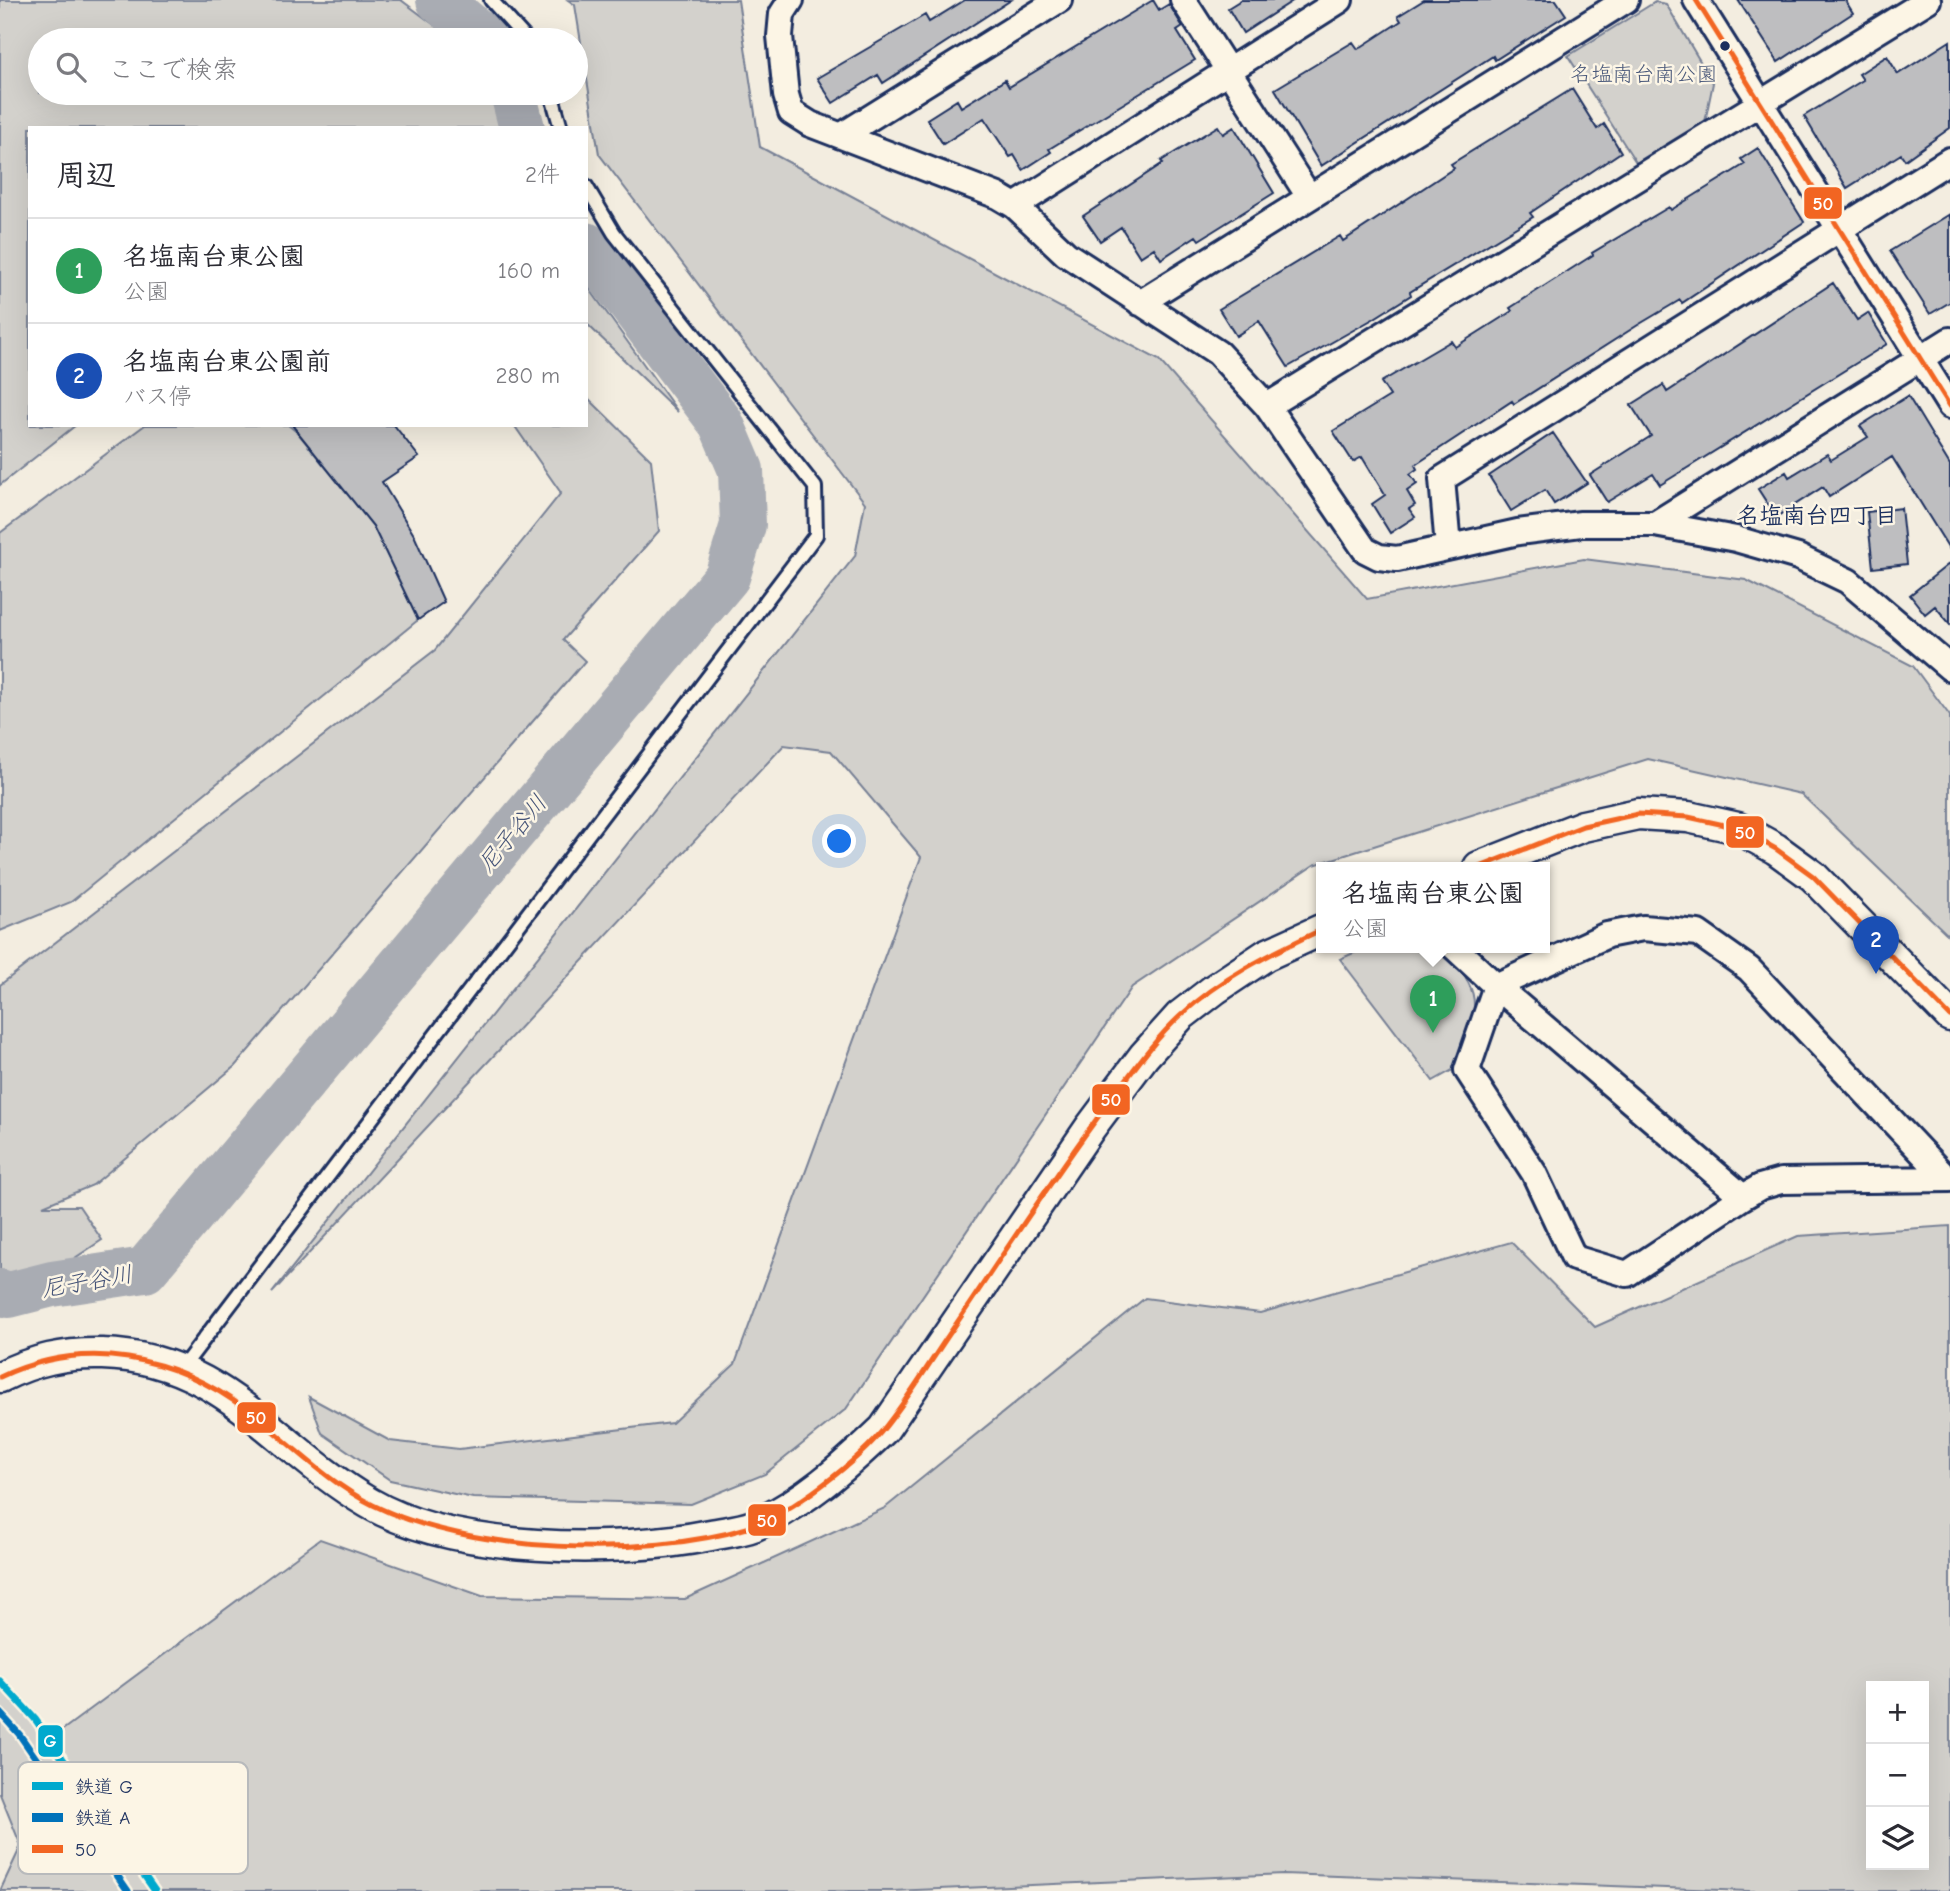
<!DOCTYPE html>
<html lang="ja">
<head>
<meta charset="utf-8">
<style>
  body { margin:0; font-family:"Comic Neue","Klee One",sans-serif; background:#f7f7f7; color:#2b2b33 }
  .controls { position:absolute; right:21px; bottom:21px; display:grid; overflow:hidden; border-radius:0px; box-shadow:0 7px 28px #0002 }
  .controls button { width:63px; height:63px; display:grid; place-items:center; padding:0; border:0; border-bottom:2px solid #e1e1e2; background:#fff; color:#2b2b33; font:35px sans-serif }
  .you { position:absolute; left:840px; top:842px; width:24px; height:24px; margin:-18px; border:5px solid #fff; border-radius:50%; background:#1a73e8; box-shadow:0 0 0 10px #1a73e833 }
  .badge { display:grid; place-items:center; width:46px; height:46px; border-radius:50%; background:#b45309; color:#fff; font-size:23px; font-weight:700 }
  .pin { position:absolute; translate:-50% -58px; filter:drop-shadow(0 2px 4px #0008) }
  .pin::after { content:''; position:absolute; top:37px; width:24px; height:21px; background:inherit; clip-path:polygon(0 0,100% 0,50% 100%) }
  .popup { position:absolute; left:1316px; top:862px; width:234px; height:91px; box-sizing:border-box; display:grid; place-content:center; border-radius:0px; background:#fff; filter:drop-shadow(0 2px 5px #0005); font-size:23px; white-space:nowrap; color:#7c7c81 }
  .popup b { font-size:26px; color:#2b2b33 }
  .popup::after { content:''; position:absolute; left:50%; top:100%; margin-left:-14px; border:14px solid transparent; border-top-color:#fff }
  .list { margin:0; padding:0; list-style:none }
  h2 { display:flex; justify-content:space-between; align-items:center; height:91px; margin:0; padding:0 28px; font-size:30px }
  h2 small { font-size:23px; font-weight:400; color:#7c7c81 }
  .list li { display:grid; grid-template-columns:46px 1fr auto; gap:21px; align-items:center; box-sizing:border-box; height:105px; padding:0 28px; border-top:2px solid #e1e1e2 }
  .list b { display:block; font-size:26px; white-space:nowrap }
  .list p { margin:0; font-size:23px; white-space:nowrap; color:#7c7c81 }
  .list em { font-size:23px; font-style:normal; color:#7c7c81 }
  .icon { flex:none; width:38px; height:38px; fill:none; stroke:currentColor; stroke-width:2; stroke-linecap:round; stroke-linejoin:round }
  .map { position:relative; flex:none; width:1950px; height:1891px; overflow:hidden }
  .search { position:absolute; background:#fff; box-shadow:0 7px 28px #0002; left:28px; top:28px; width:560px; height:77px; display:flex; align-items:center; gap:18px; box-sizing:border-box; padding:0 24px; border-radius:38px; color:#7c7c81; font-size:26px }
  .panel { position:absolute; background:#fff; box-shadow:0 7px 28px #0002; left:28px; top:126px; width:560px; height:301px; border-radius:0px }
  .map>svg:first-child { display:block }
</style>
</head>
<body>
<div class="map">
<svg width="1950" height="1891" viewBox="0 0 1950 1891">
  <rect width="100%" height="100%" fill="#f3ede0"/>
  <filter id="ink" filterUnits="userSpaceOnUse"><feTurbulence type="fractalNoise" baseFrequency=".0143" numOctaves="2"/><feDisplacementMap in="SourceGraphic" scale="14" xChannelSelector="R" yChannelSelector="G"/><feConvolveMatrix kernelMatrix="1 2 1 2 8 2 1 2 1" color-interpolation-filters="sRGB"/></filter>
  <g filter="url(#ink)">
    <path fill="#d3d1cc" stroke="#778095" stroke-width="2" fill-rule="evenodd" d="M 0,0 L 401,0 L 437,27 L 447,40 L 40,40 L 40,93 L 490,93 L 505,128 L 30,128 L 30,425 L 76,425 L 0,485 Z
      M 568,0 L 738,0 L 760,147 L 1159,360 L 1367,599 L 1584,559 L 1746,580 L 1913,666 L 1950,716 L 1950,937 L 1801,794 L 1648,759 L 1314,865 L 1132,987 L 846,1409 L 765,1474 L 691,1504 L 473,1498 L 390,1480 L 322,1433 L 309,1397 L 390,1441 L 459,1449 L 672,1423 L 735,1364 L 921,857 L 831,751 L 784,745 L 272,1293 L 855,556 L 865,503 L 599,154 L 575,5 Z
      M 1655,2 L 1666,4 L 1713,83 L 1705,122 L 1637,164 L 1568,56 Z
      M 586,284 L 678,412 L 586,323 Z
      M 586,396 L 651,460 L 659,531 L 563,640 L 585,661 L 235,1066 L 93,1185 L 43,1206 L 79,1206 L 102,1240 L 43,1279 L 0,1291 L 0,985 L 435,650 L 561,493 L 514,425 L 586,425 Z
      M 145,425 L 288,425 L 298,433 L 373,526 L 418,620 L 71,902 L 0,931 L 0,533 Z
      M 1367,947 L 1438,947 C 1487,994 1476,1002 1463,1064 L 1433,1081 L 1340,959 Z
      M 1950,1226 L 1950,1891 L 1748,1891 L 1283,1874 L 893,1891 L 0,1891 L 21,1846 L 0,1794 L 0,1685 L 53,1737 L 320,1539 L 482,1596 L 685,1599 L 885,1508 L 1145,1298 L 1260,1313 L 1511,1242 L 1595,1327 L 1798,1236 ZM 1871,1686 L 1924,1686 L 1924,1865 L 1871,1865 Z"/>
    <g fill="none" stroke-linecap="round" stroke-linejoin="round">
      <path stroke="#a9acb3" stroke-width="46" d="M 439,0 L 487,40
        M 513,93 L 522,128
        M 0,1292 L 9,1295 L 52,1284 L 145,1270 L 727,577 L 743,525 L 741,470 L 721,423 L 586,245"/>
    </g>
    <path fill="#bebec0" stroke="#1b2f5e" stroke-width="2" d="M 965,0 L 1011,0 L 883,83 L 878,75 L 833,103 L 817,78 L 925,15 L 929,22 Z
      M 1153,0 L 1159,10 L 1169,4 L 1183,27 L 1177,31 L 1195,60 L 1049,149 L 1051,152 L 1023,170 L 1014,155 L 1010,157 L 984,118 L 943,144 L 927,119 L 957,100 L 961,107 L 1005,80 L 1009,87 Z
      M 1241,0 L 1294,0 L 1243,33 L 1228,8 Z
      M 1424,0 L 1556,0 L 1566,15 L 1495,60 L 1493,56 L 1321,166 L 1275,89 L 1353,42 L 1358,49 L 1401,21 L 1398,16 Z
      M 1738,0 L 1845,0 L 1853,13 L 1778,62 Z
      M 1950,41 L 1950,128 L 1905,160 L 1901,154 L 1847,188 L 1804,116 L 1863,80 L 1859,74 L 1887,56 L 1898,74 Z
      M 1572,89 L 1597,129 L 1604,124 L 1621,152 L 1530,213 L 1533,217 L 1410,292 L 1411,295 L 1373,319 L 1288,367 L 1259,321 L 1236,336 L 1219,309 L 1340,236 L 1343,241 L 1454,168 L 1451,164 Z
      M 1218,126 L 1223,134 L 1234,127 L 1274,193 L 1199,240 L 1196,236 L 1161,259 L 1154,248 L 1140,257 L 1121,227 L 1100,241 L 1083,216 L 1163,163 L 1161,161 Z
      M 1758,148 L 1804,222 L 1682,303 L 1680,300 L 1638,325 L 1514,404 L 1512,401 L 1415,465 L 1417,469 L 1410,474 L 1417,484 L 1407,491 L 1415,505 L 1409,509 L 1415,517 L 1390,533 L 1372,504 L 1385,495 L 1362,457 L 1353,462 L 1333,431 L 1390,396 L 1381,382 L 1451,341 L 1455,347 L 1512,311 L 1510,308 L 1593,255 L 1592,253 L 1669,207 L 1671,210 L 1745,164 L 1741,159 Z
      M 1950,214 L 1950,302 L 1930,314 L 1890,251 Z
      M 1833,283 L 1857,320 L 1868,313 L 1887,344 L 1660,485 L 1653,474 L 1607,502 L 1590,475 L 1651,436 L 1631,405 L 1663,385 L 1667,392 Z
      M 1908,396 L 1950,465 L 1950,550 L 1892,457 L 1829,497 L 1823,487 L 1776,517 L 1758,489 L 1786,472 L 1789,477 L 1827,454 L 1831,460 L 1868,437 L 1860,426 Z
      M 292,425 L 394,425 L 419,457 L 382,482 L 414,535 L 444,602 L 418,620 L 373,526 Z
      M 1553,433 L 1587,483 L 1554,504 L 1545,490 L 1511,511 L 1489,476 Z
      M 1901,508 L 1907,564 L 1873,568 L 1867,512 Z
      M 1950,563 L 1950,624 L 1935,606 L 1925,614 L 1910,595 Z"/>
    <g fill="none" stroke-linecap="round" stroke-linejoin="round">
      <defs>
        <path id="service" d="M 491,0 L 527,40
          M 551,93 L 561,128
          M 182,1368 L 816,535 L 815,487 L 614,233 L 586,186"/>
        <path id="minor" d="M 791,0 L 782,14 L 780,36 L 786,95 L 791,112 L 810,124 L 998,196 L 1015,206 L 1066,254 L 1218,353 L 1267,406 L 1365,550 L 1379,557 L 1397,559 L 1518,532 L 1581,524 L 1655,524 L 1736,539 L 1798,557 L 1848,581 L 1950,668
          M 1183,0 L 1308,195
          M 1696,0 L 1950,406
          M 841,136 L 1059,0
          M 1015,206 L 1340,0
          M 1140,303 L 1626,0
          M 1267,406 L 1928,0
          M 1655,524 L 1950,340
          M 1448,547 L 1442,479 L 1950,160
          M 1454,947 L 1496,986 L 1467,1070 L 1534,1173 L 1574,1258 L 1627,1274 L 1743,1197 L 1760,1187 L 1781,1181 L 1950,1179
          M 1743,1197 L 1496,986 L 1607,935 L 1643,928 L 1698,933 L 1749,969 L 1947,1179"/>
        <path id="tertiary" d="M 1479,867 L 1583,826 L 1638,814 L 1688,817 L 1738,828 L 1776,849 L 1813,876 L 1950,1016
          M 0,1377 C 34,1360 65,1353 102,1354 C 223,1357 273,1447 369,1503 C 454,1553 617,1554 711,1535 C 725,1532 740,1531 753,1526 C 804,1503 843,1468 884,1429 L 1090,1128 L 1144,1056 L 1180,1016 L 1215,989 L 1266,955 L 1321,930"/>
      </defs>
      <use href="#service" stroke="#1b2f5e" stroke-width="18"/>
      <use href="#minor" stroke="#1b2f5e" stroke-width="30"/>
      <use href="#tertiary" stroke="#1b2f5e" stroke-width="35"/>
      <use href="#service" stroke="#fcf5e5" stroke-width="12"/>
      <use href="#minor" stroke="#fcf5e5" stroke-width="24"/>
      <use href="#tertiary" stroke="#fcf5e5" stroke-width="30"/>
      <defs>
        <path id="bus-1" d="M 1696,0 L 1950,406
          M 1480,867 L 1583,826 L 1638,814 L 1688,817 L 1738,828 L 1776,849 L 1813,876 L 1950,1016
          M 0,1377 C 85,1337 174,1355 248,1411 C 289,1442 327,1482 373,1505 C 469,1553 645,1559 747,1528 C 788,1516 860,1460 886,1426 C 910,1396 930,1362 952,1330 C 1003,1255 1052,1178 1107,1105 C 1130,1075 1152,1042 1180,1016 C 1221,978 1271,953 1321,930"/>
      </defs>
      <use href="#bus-1" stroke="#fcf5e5" stroke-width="10"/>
      <use href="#bus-1" stroke="#f26522" stroke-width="5"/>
      <defs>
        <path id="rail-1" d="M 0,1681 L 35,1719 L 155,1891"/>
        <path id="rail-2" d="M 0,1713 L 19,1734 L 128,1891"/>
      </defs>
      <use href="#rail-1" stroke="#fcf5e5" stroke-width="12"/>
      <use href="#rail-2" stroke="#fcf5e5" stroke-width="12"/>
      <use href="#rail-1" stroke="#00a9ce" stroke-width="7"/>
      <use href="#rail-2" stroke="#0072ba" stroke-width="7"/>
    </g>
  </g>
  <circle fill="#1b2f5e" stroke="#fcf5e5" stroke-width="2.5" cx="1725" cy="46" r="6"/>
  <g text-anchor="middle" stroke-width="5" stroke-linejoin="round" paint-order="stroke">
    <g font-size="21" fill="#49587a" stroke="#fcf5e5">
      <text x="1644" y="81">名塩南台南公園</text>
    </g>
    <g font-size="23" font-weight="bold" fill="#1b2f5e" stroke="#fcf5e5">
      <text x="1817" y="523">名塩南台四丁目</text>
    </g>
    <g font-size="23" font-style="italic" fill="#465478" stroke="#fcf5e5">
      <text transform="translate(512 833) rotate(-50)" y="8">尼子谷川</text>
      <text transform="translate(87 1281) rotate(-10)" y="8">尼子谷川</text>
    </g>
  </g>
  <rect x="18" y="1762" width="230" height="112" rx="10" fill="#fcf5e5" stroke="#b8babc" stroke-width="2"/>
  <rect x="32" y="1782" width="31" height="8" fill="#00a9ce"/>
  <rect x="32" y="1813" width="31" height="9" fill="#0072ba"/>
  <rect x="32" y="1845" width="31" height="8" fill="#f26522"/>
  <g font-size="19" fill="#1b2f5e">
    <text x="75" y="1793">鉄道 G</text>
    <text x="75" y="1824">鉄道 A</text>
    <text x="75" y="1856">50</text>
  </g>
  <g stroke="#fcf5e5" stroke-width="2.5">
    <rect x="1803" y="186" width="40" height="34" rx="7" fill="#f26522"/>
    <rect x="1725" y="815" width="40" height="34" rx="7" fill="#f26522"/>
    <rect x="1091" y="1083" width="40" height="33" rx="7" fill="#f26522"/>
    <rect x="236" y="1401" width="41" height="33" rx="7" fill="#f26522"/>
    <rect x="747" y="1503" width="40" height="34" rx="7" fill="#f26522"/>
    <rect x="37" y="1724" width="27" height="34" rx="7" fill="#00a9ce"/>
  </g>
  <g font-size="19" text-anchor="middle" font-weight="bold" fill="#fff">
    <text x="1823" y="210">50</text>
    <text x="1745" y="839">50</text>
    <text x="1111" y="1106">50</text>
    <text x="256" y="1424">50</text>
    <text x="767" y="1527">50</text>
    <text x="50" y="1747">G</text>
  </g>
</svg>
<div class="controls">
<button>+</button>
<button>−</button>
<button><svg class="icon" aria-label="layers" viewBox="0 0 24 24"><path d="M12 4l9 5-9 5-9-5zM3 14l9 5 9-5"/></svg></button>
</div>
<div class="you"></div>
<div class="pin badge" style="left:1433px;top:1033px;background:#2e9e5b">1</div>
<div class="popup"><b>名塩南台東公園</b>公園</div>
<div class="pin badge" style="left:1876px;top:974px;background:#1a4fb4">2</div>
<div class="search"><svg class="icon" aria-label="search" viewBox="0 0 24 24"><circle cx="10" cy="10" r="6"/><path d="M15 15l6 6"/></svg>ここで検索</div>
<section class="panel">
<h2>周辺<small>2件</small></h2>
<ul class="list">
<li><span class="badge" style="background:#2e9e5b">1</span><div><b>名塩南台東公園</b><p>公園</p></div><em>160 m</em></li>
<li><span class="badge" style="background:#1a4fb4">2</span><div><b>名塩南台東公園前</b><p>バス停</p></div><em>280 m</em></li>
</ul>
</section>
</div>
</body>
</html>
